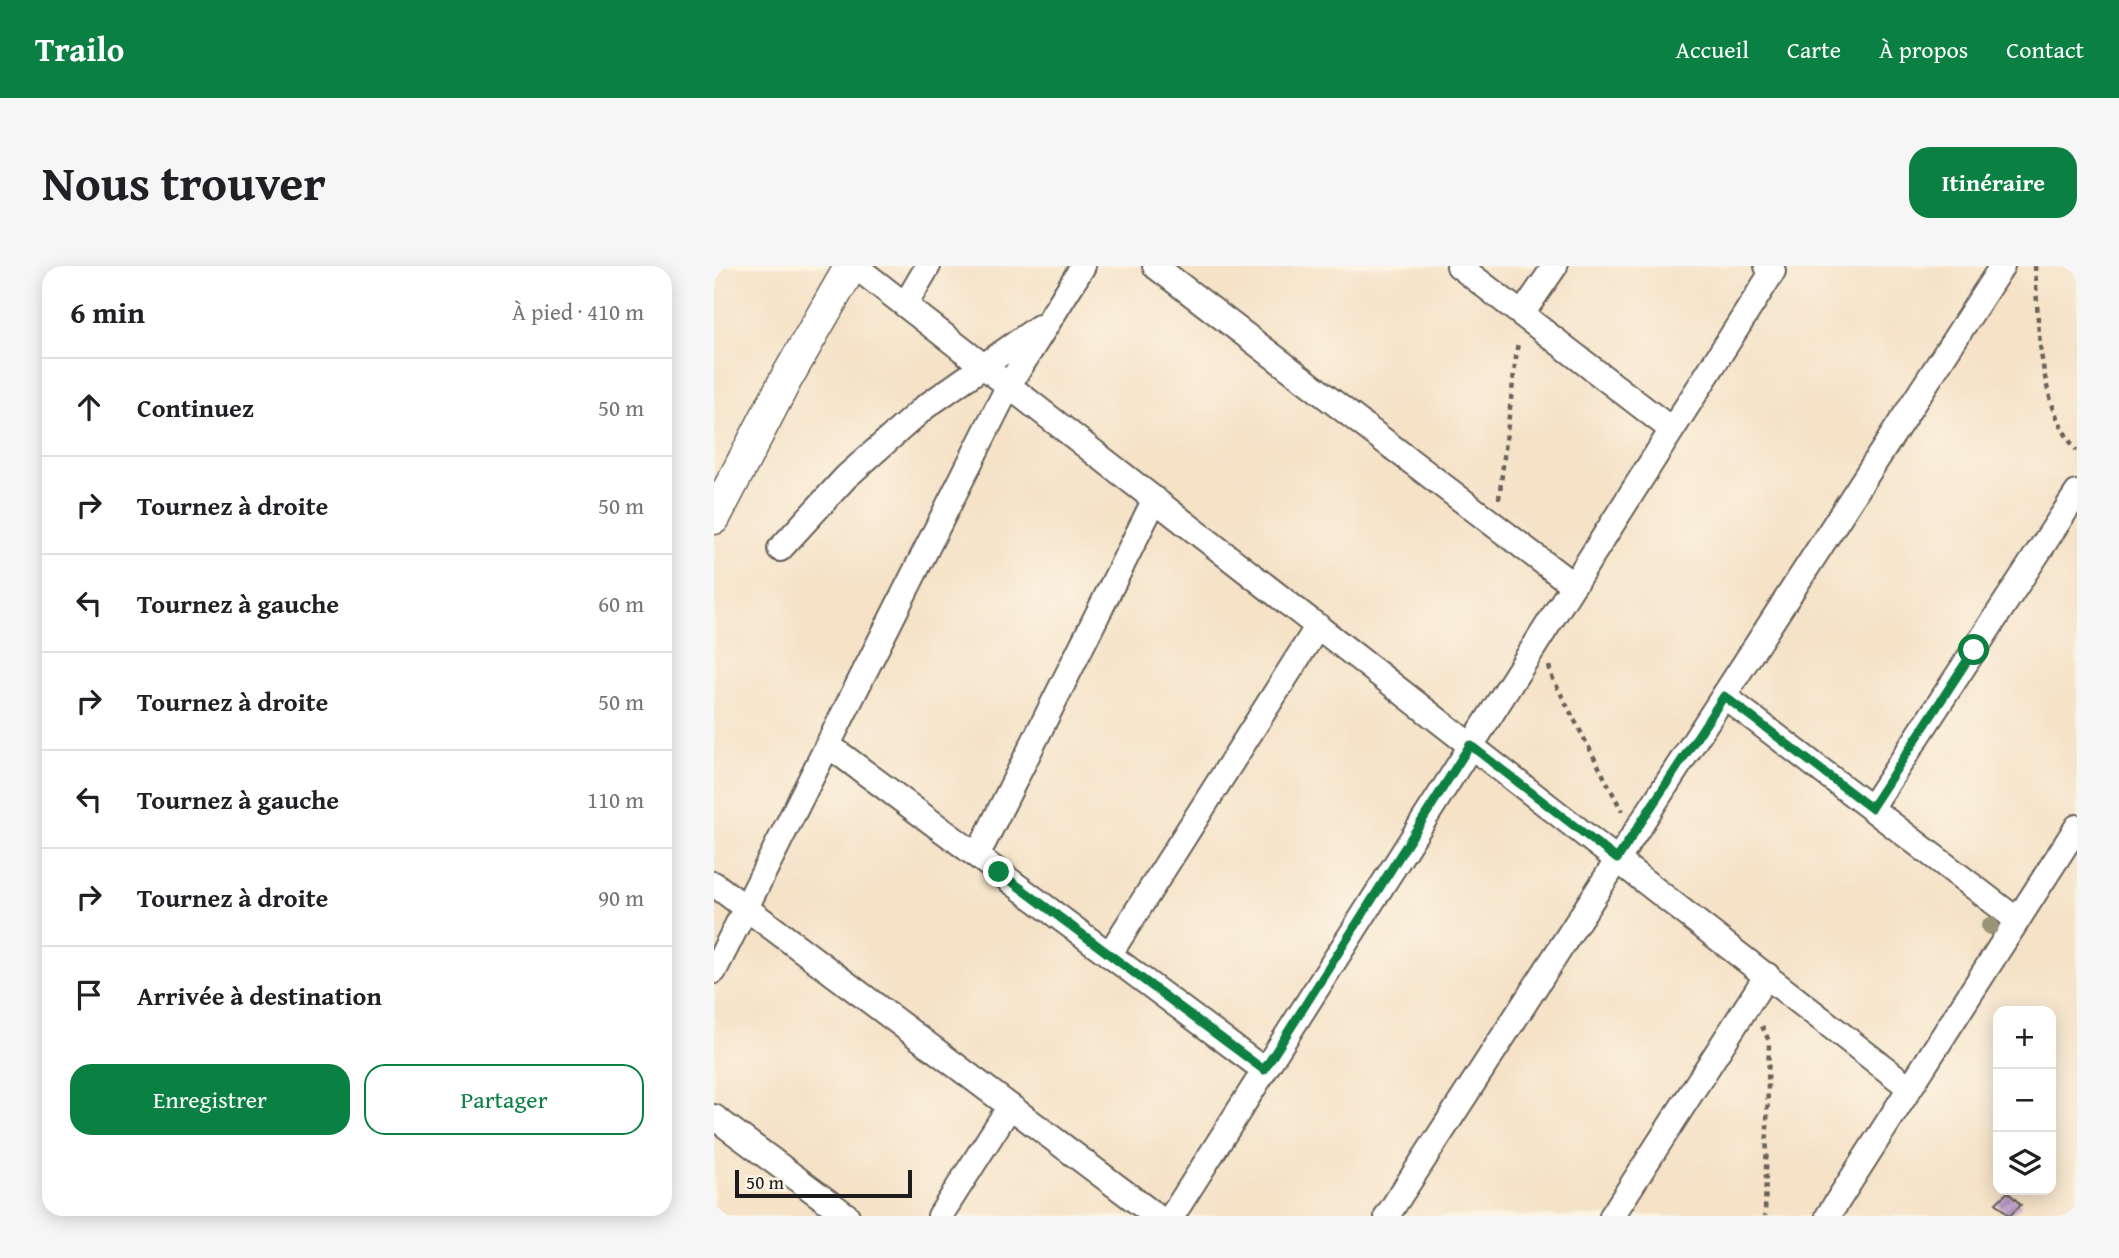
<!DOCTYPE html>
<html lang="fr">
<head>
<meta charset="utf-8">
<style>
  body { margin:0; font-family:"Gentium Book Plus",serif; background:#f6f6f6; color:#202124 }
  .controls { position:absolute; right:21px; bottom:21px; display:grid; overflow:hidden; border-radius:14px; box-shadow:0 4px 18px #0003 }
  .controls button { width:63px; height:63px; display:grid; place-items:center; padding:0; border:0; border-bottom:2px solid #e0e0e0; background:#fff; color:#202124; font:35px sans-serif }
  .scale { position:absolute; left:21px; bottom:18px; width:177px; box-sizing:border-box; padding-left:7px; border:4px solid #1c1c1c; border-top:0; font-size:19px; line-height:24px; white-space:nowrap; color:#1c1c1c; -webkit-text-stroke:5px #fcf5e5; paint-order:stroke }
  .stop { position:absolute; width:21px; height:21px; margin:-16px; border:5px solid #0b8043; border-radius:50%; background:#fff }
  .stop.end { background:#0b8043; border-color:#fff; box-shadow:0 2px 7px #0008 }
  .list { margin:0; padding:0; list-style:none }
  h2 { display:flex; justify-content:space-between; align-items:center; height:91px; margin:0; padding:0 28px; font-size:30px }
  h2 small { font-size:23px; font-weight:400; color:#757577 }
  .list li { display:grid; grid-template-columns:46px 1fr auto; gap:21px; align-items:center; box-sizing:border-box; height:98px; padding:0 28px; border-top:2px solid #e0e0e0 }
  .list b { display:block; font-size:26px; white-space:nowrap }
  .list em { font-size:23px; font-style:normal; color:#757577 }
  .actions { display:flex; gap:14px; padding:21px 28px }
  .actions a { flex:1; padding:16px 0; border:2px solid #0b8043; border-radius:21px; text-align:center; font-size:24px; color:#0b8043 }
  .actions .main { background:#0b8043; color:#fff }
  .icon { flex:none; width:38px; height:38px; fill:none; stroke:currentColor; stroke-width:2; stroke-linecap:round; stroke-linejoin:round }
  .map { position:relative; flex:none; width:1363px; height:950px; overflow:hidden; border-radius:21px }
  header { display:flex; align-items:center; gap:42px; box-sizing:border-box; height:98px; padding:0 35px; background:#0b8043; color:#fff }
  header strong { font-size:33px }
  nav { display:flex; gap:38px; margin-inline-start:auto; font-size:24px }
  .intro { display:flex; align-items:center; justify-content:space-between; box-sizing:border-box; height:168px; padding:0 42px }
  h1 { margin:0; font-size:49px }
  .button { padding:18px 32px; border-radius:21px; background:#0b8043; color:#fff; font-size:24px; font-weight:700 }
  main { display:flex; gap:42px; padding:0 42px }
  aside { flex:1; background:#fff; border-radius:21px; box-shadow:0 4px 18px #0003 }
  .map>svg:first-child { display:block }
</style>
</head>
<body>
<header>
<strong>Trailo</strong>
<nav><a>Accueil</a><a>Carte</a><a>À propos</a><a>Contact</a></nav>
</header>
<div class="intro"><h1>Nous trouver</h1><a class="button">Itinéraire</a></div>
<main>
<aside>
<h2>6 min<small>À pied · 410 m</small></h2>
<ul class="list">
<li><svg class="icon" aria-label="ahead" viewBox="0 0 24 24"><path d="M12 20V5M6 11l6-6 6 6"/></svg><div><b>Continuez</b></div><em>50 m</em></li>
<li><svg class="icon" aria-label="right" viewBox="0 0 24 24"><path d="M7 20v-9h11M14 6l5 5-5 5"/></svg><div><b>Tournez à droite</b></div><em>50 m</em></li>
<li><svg class="icon" aria-label="left" viewBox="0 0 24 24"><path d="M17 20v-9H6M10 6l-5 5 5 5"/></svg><div><b>Tournez à gauche</b></div><em>60 m</em></li>
<li><svg class="icon" aria-label="right" viewBox="0 0 24 24"><path d="M7 20v-9h11M14 6l5 5-5 5"/></svg><div><b>Tournez à droite</b></div><em>50 m</em></li>
<li><svg class="icon" aria-label="left" viewBox="0 0 24 24"><path d="M17 20v-9H6M10 6l-5 5 5 5"/></svg><div><b>Tournez à gauche</b></div><em>110 m</em></li>
<li><svg class="icon" aria-label="right" viewBox="0 0 24 24"><path d="M7 20v-9h11M14 6l5 5-5 5"/></svg><div><b>Tournez à droite</b></div><em>90 m</em></li>
<li><svg class="icon" aria-label="arrive" viewBox="0 0 24 24"><path d="M6 21V4h12l-3 4 3 4H6"/></svg><div><b>Arrivée à destination</b></div></li>
</ul>
<div class="actions"><a class="main">Enregistrer</a><a>Partager</a></div>
</aside>
<div class="map">
<svg width="1363" height="950" viewBox="0 0 1363 950">
  <defs>
    <pattern id="building-hatch" width="6" height="6" patternUnits="userSpaceOnUse" patternTransform="scale(1.75)"><rect width="6" height="6" fill="#c6a8d3"/><path d="M-1 1l2-2M0 6l6-6M5 7l2-2" fill="none" stroke="#a088aa"/></pattern>
  </defs>
  <rect width="100%" height="100%" fill="#fcf5e5"/>
  <filter id="ink" filterUnits="userSpaceOnUse"><feTurbulence type="fractalNoise" baseFrequency=".0143" numOctaves="2"/><feDisplacementMap in="SourceGraphic" scale="14" xChannelSelector="R" yChannelSelector="G"/><feConvolveMatrix kernelMatrix="1 2 1 2 8 2 1 2 1" color-interpolation-filters="sRGB"/></filter>
  <filter id="wash" filterUnits="userSpaceOnUse"><feTurbulence type="fractalNoise" baseFrequency=".00686" numOctaves="4" result="noise"/><feDisplacementMap in="SourceGraphic" scale="28" xChannelSelector="R" yChannelSelector="G"/><feGaussianBlur stdDeviation="1.57" result="paint"/><feColorMatrix in="noise" values="0 0 0 0 0 0 0 0 0 0 0 0 0 0 0 0 0 1.4 0 .05"/><feComposite in="paint" operator="in"/></filter>
  <g filter="url(#wash)">
    <rect width="100%" height="100%" fill="#f5e2c7"/>
    <g id="blocks">
      <path fill="url(#building-hatch)" d="M 1294,926 L 1307,939 L 1295,950 L 1282,937 Z"/>
    </g>
  </g>
  <g filter="url(#ink)">
    <use href="#blocks" fill-opacity="0" stroke="#686158" stroke-width="2"/>
    <g fill="none" stroke-linecap="round" stroke-linejoin="round">
      <defs>
        <path id="minor" d="M 141,0 L 1196,822
          M 441,0 L 859,319
          M 745,0 L 958,164
          M 191,39 L 214,0
          M 808,48 L 841,0
          M 66,283 L 132,211 L 211,141 L 325,61
          M 1010,430 L 1303,654
          M 114,479 L 550,804
          M 1157,542 L 1363,227
          M 263,590 L 441,233
          M 0,618 L 442,950
          M 395,689 L 604,360
          M 0,705 L 295,119 L 369,0
          M 0,851 L 133,950
          M 226,950 L 296,840
          M 458,950 L 1059,5 L 1053,0
          M 673,950 L 1288,0
          M 898,950 L 1053,709
          M 1114,950 L 1363,561"/>
        <path id="tertiary" d="M 0,252 L 72,113 L 137,0"/>
      </defs>
      <use href="#minor" stroke="#686158" stroke-width="28"/>
      <use href="#tertiary" stroke="#686158" stroke-width="35"/>
      <path stroke="#686158" stroke-width="4.5" stroke-dasharray="5 5" stroke-linecap="butt" d="M 1321,0 C 1325,62 1323,135 1363,185
        M 785,233 L 804,75
        M 835,400 L 838,411 L 908,545
        M 1048,760 L 1055,775 L 1051,950"/>
      <use href="#minor" stroke="#fff" stroke-width="24"/>
      <use href="#tertiary" stroke="#fff" stroke-width="32"/>
    </g>
    <circle fill="#999476" cx="1276" cy="660" r="9"/>
  </g>
  <g fill="none" stroke-linecap="round" stroke-linejoin="round" filter="url(#ink)">
    <path stroke="#0b8043" stroke-width="9" d="M 285,606 L 550,804 L 756,479 L 903,593 L 1010,430 L 1157,542 L 1260,384"/>
  </g>
</svg>
<div class="controls">
<button>+</button>
<button>−</button>
<button><svg class="icon" aria-label="layers" viewBox="0 0 24 24"><path d="M12 4l9 5-9 5-9-5zM3 14l9 5 9-5"/></svg></button>
</div>
<div class="scale">50 m</div>
<div class="stop" style="left:1260px;top:384px"></div>
<div class="stop end" style="left:285px;top:606px"></div>
</div>
</main>
</body>
</html>
